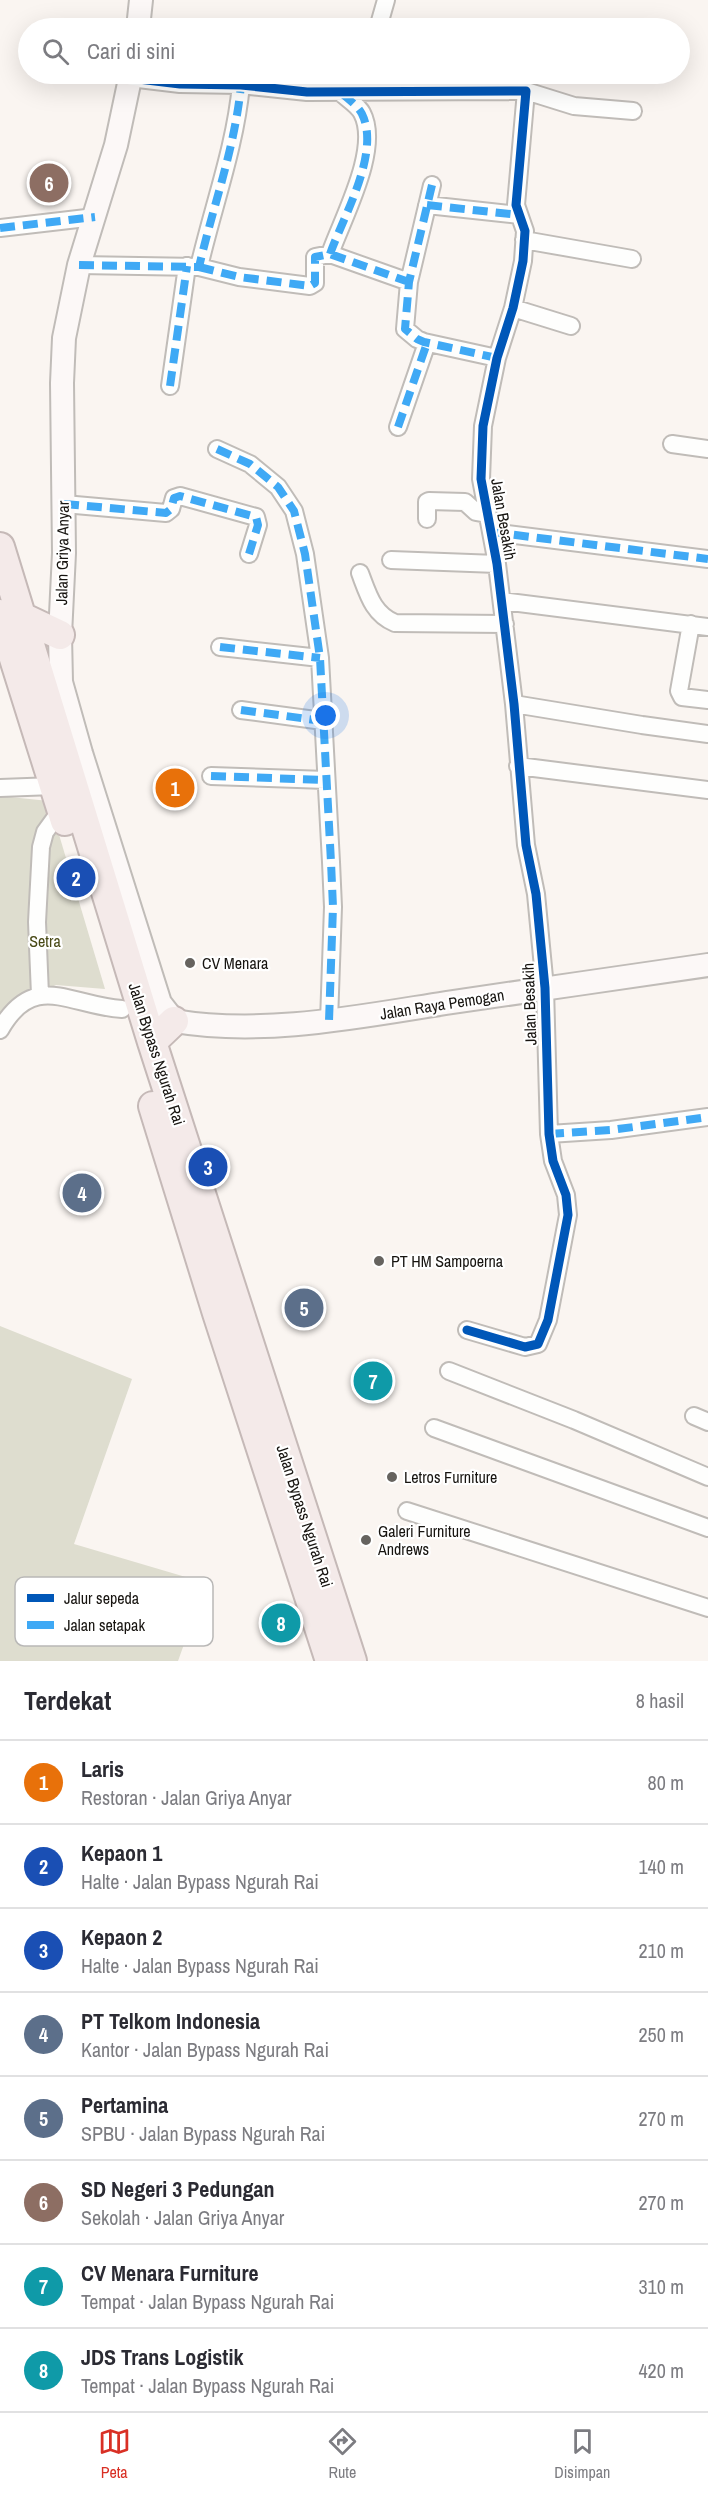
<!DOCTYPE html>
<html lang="id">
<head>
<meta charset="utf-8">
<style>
  body { margin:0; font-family:"Archivo Narrow",sans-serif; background:#f2f2f3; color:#2b2b33 }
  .you { position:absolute; left:326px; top:716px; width:21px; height:21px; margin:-15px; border:4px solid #fff; border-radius:50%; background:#1a73e8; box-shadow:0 0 0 9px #1a73e833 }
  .badge { display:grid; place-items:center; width:39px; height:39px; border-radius:50%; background:#d93025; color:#fff; font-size:20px; font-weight:700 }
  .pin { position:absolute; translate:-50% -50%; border:3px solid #fff; box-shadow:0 2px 6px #0006 }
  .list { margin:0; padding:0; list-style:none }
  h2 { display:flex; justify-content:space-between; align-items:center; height:78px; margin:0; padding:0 24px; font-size:26px }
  h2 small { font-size:20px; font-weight:400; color:#7c7c81 }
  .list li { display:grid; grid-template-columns:39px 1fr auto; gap:18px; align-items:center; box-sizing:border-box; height:84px; padding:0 24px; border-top:2px solid #e1e1e2 }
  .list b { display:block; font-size:22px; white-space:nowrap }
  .list p { margin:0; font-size:20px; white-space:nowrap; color:#7c7c81 }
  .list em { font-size:20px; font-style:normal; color:#7c7c81 }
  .icon { flex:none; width:33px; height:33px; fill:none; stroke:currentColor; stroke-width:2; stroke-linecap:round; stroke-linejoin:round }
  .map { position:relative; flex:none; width:708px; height:1661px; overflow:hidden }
  .search { position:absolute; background:#fff; box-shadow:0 6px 24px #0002; left:18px; right:18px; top:18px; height:66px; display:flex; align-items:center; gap:15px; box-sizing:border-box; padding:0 21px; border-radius:33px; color:#7c7c81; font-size:22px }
  .sheet { height:750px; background:#fff }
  nav { display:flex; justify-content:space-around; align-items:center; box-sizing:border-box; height:84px; border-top:2px solid #e1e1e2; background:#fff; font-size:16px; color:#7c7c81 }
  nav a { display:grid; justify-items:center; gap:3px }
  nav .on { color:#d93025 }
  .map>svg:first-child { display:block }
</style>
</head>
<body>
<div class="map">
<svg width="708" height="1661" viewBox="0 0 708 1661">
  <rect width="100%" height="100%" fill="#faf5f1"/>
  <path fill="#deddcf" d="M 0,796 L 49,801 L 105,989 L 56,985 L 31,995 L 0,1022 Z
    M 0,1326 L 132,1379 L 74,1544 L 206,1583 L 178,1661 L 0,1661 Z"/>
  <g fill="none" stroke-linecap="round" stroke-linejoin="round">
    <defs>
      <path id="street" d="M 378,28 L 386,0
        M 130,78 L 180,84 L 241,85 L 307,92 L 526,91 L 516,205 L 525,231 L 523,261 L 513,308 L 497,358 L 483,426 L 481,479 L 497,564 L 514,704 L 526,845 L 536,894 L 545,988 L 549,1134 L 553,1161 L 566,1195 L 568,1215 L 548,1320 L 538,1344 L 525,1347 L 467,1330
        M 371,91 L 372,74
        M 526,91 L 574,106 L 633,111
        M 432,185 L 409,282 L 405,329 L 417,339 L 424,342 L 497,358
        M 427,205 L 519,215
        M 0,228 L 95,217
        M 524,240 L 632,259
        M 330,254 C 342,219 381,149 362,113 C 358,105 346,98 339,91
        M 79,265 L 199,267 C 213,206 235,148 241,85
        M 199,267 L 239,277 L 310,286 L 315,283 L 315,257 L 330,254 L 409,282
        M 513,308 L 571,326
        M 170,386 L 187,266
        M 398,427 L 427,343
        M 672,444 L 708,449
        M 217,449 L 250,464 L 278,487 L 294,511 L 305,554 L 320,658 L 331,862 L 333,907 L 329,1021
        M 64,504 L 166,513 L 171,509 L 174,498 L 180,496 L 256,517 L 258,525 L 249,554
        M 427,519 L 427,502 L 429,501 L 465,502 L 476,512 L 487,514
        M 491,532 L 708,559
        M 391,560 L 497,564
        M 360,573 C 368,594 373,614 395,623 L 505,624
        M 502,601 L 708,627
        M 691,624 L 679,691 L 682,697 L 708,700
        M 220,647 L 320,658
        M 514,704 L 642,725 L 708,734
        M 241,710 L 323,721
        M 518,766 L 708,790
        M 211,776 L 326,780
        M 0,788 L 54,786
        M 40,995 L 37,922 L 41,847 L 45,832 L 61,810
        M 0,1030 C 34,970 70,1006 122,1009
        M 549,1134 L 611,1130 L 708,1117
        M 449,1371 L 574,1420 L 708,1477
        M 694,1416 L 708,1422
        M 434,1428 L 708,1528
        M 407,1511 L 708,1608"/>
      <path id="secondary" d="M 138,28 L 141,0
        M 131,74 L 116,145 L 79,265 L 64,338 L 62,383 L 64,553 L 60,635 L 61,682 L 81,753 L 160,1003 L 174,1021 C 264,1036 357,1017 446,1003 C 533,990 621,978 708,965"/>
      <path id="highway" d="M 0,547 L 152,1042 L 352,1661
        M 0,614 L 65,821
        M 11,623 L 24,618 L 60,635
        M 152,1042 L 174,1021
        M 153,1106 L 217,1313 L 330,1661"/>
    </defs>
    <use href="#street" stroke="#c0bcb8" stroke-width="20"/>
    <use href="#secondary" stroke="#c0bcb8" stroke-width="26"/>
    <use href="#highway" stroke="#c5b9b7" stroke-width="32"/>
    <use href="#street" stroke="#fefefd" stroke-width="16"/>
    <use href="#secondary" stroke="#fcf8f7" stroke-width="22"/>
    <use href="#highway" stroke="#f4eae9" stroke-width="28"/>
    <path stroke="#3fa9f5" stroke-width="8" stroke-dasharray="15 8" stroke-linecap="butt" d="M 432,185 L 409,282 L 405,329 L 417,339 L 424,342 L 497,358
      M 427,205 L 519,215
      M 0,228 L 95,217
      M 330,254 C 343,217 381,153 362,114 C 358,106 347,98 340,92
      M 79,265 L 199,267 C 213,206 235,148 241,85
      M 199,267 L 239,277 L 310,286 L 315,283 L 315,257 L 330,254 L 409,282
      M 170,386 L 187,266
      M 398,427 L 427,343
      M 217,449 L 250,464 L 278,487 L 294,511 L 305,554 L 320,658 L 331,862 L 333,907 L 329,1021
      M 64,504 L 166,513 L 171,509 L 174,498 L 180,496 L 256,517 L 258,525 L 249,554
      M 491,532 L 708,559
      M 220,647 L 320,658
      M 241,710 L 323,721
      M 211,776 L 326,780
      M 549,1134 L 611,1130 L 708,1117"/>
    <defs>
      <path id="cycleway" d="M 130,78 L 180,84 L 241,85 L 307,92 L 526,91 L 516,205 L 525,231 L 523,261 L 513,308 L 497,358 L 483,426 L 481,479 L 497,564 L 514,704 L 526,845 L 536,894 L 545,988 L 549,1134 L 553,1161 L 566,1195 L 568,1215 L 548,1320 L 538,1344 L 525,1347 L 467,1330"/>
    </defs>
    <use href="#cycleway" stroke="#fff" stroke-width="13"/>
    <use href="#cycleway" stroke="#0057b8" stroke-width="9"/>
  </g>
  <g fill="#66635f" stroke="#fff" stroke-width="2">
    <circle cx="190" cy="963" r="6"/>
    <circle cx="379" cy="1261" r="6"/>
    <circle cx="392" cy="1477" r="6"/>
    <circle cx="366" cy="1540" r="6"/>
  </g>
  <g text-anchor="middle" stroke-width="4.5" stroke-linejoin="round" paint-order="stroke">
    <g font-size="16" fill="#171410" stroke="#fff">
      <text transform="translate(504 519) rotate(80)" y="6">Jalan Besakih</text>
      <text transform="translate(62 553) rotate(-89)" y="6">Jalan Griya Anyar</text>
      <text transform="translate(442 1004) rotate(-9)" y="6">Jalan Raya Pemogan</text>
      <text transform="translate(529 1004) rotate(-92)" y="6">Jalan Besakih</text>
      <text transform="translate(157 1054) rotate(72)" y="6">Jalan Bypass Ngurah Rai</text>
      <text transform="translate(305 1516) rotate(72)" y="6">Jalan Bypass Ngurah Rai</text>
    </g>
    <g font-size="16" fill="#484915" stroke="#fff">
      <text x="45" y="947">Setra</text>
    </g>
    <g font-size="16" fill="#171410" stroke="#fff" text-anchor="start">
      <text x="202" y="969">CV Menara</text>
      <text x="391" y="1267">PT HM Sampoerna</text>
      <text x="404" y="1483">Letros Furniture</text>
      <text x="378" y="1537">Galeri Furniture<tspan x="378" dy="18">Andrews</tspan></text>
    </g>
  </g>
  <rect x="15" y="1577" width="198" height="69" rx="9" fill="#fff" stroke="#b9b8b7" stroke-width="1.5"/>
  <rect x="27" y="1594" width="27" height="8" fill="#0057b8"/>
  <rect x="27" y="1621" width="27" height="8" fill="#3fa9f5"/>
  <g font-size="16" fill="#171410">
    <text x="64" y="1604">Jalur sepeda</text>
    <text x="64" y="1631">Jalan setapak</text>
  </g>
</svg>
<div class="you"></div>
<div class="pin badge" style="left:175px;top:788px;background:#e8710a">1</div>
<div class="pin badge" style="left:76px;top:878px;background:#1a4fb4">2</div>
<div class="pin badge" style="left:208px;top:1167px;background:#1a4fb4">3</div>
<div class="pin badge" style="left:82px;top:1193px;background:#5c6f8a">4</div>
<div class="pin badge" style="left:304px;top:1308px;background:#5c6f8a">5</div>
<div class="pin badge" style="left:49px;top:183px;background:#8d6e63">6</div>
<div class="pin badge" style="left:373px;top:1381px;background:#0f9aa8">7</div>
<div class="pin badge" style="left:281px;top:1623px;background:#0f9aa8">8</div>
<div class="search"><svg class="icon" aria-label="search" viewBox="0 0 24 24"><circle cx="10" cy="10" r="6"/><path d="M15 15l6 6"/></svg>Cari di sini</div>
</div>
<section class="sheet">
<h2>Terdekat<small>8 hasil</small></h2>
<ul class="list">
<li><span class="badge" style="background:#e8710a">1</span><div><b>Laris</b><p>Restoran · Jalan Griya Anyar</p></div><em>80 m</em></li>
<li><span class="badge" style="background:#1a4fb4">2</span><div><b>Kepaon 1</b><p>Halte · Jalan Bypass Ngurah Rai</p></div><em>140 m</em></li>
<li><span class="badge" style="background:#1a4fb4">3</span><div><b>Kepaon 2</b><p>Halte · Jalan Bypass Ngurah Rai</p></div><em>210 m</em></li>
<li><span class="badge" style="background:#5c6f8a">4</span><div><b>PT Telkom Indonesia</b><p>Kantor · Jalan Bypass Ngurah Rai</p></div><em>250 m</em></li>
<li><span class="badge" style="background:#5c6f8a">5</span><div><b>Pertamina</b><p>SPBU · Jalan Bypass Ngurah Rai</p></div><em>270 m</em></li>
<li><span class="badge" style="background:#8d6e63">6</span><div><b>SD Negeri 3 Pedungan</b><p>Sekolah · Jalan Griya Anyar</p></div><em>270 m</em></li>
<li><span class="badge" style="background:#0f9aa8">7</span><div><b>CV Menara Furniture</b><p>Tempat · Jalan Bypass Ngurah Rai</p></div><em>310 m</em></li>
<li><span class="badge" style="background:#0f9aa8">8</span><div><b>JDS Trans Logistik</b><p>Tempat · Jalan Bypass Ngurah Rai</p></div><em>420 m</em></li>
</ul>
</section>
<nav>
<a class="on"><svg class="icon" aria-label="map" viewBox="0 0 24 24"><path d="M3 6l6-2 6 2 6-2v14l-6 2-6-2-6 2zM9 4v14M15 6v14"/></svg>Peta</a>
<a><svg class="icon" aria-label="directions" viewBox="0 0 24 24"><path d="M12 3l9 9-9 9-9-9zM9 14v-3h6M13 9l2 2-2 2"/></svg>Rute</a>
<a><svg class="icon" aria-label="saved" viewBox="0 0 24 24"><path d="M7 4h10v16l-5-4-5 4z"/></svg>Disimpan</a>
</nav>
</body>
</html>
